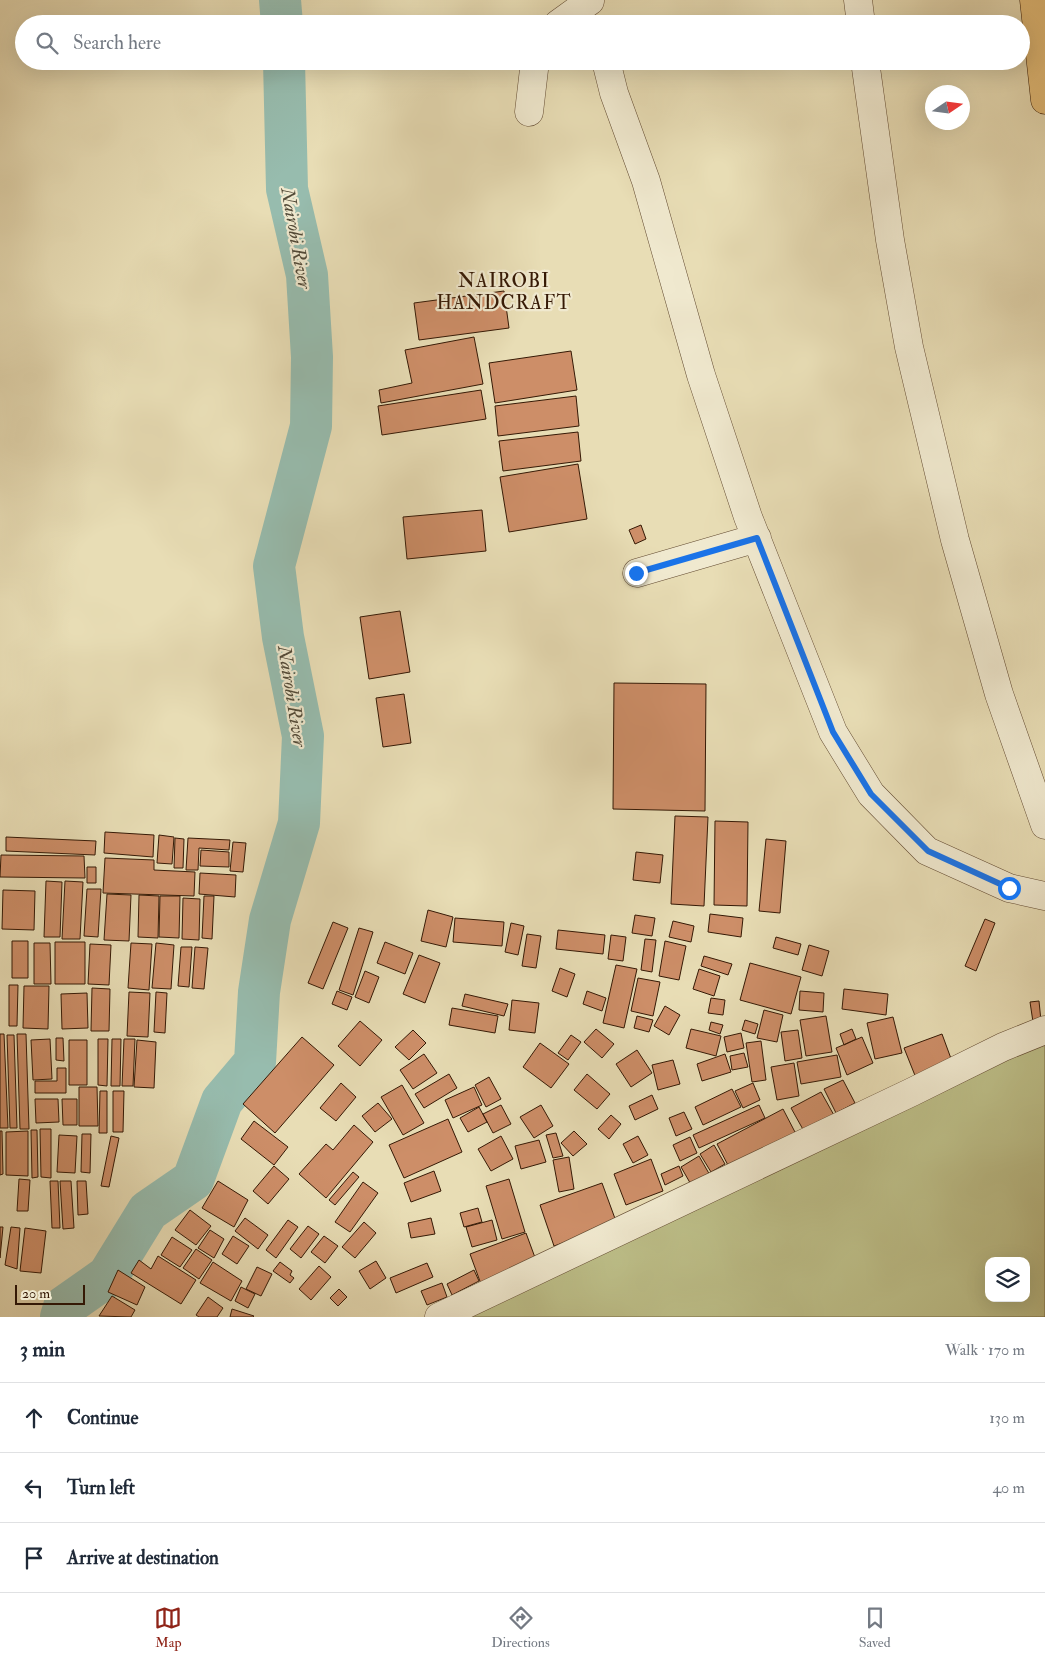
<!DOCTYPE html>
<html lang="en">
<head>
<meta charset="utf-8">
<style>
  body { margin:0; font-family:"IM FELL Double Pica",serif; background:#f2f2f3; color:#1f2937 }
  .controls { position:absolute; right:15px; bottom:15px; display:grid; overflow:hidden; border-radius:10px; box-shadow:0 5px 20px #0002 }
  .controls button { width:45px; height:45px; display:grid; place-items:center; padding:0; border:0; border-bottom:1px solid #e0e1e3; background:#fff; color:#1f2937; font:25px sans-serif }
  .compass { position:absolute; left:925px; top:85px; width:45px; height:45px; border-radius:50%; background:#fff; box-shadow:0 5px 20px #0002; rotate:77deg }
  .scale { position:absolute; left:15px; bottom:12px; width:70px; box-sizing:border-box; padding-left:5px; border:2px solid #351905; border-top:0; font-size:14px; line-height:18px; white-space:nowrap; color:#351905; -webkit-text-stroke:4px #f0e9cf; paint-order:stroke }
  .stop { position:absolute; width:15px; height:15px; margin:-11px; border:4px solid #1a73e8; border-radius:50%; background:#fff }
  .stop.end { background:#1a73e8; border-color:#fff; box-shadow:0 1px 5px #0008 }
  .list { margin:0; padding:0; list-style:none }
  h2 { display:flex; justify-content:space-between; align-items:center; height:65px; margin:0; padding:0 20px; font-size:21px }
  h2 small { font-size:16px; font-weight:400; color:#747a83 }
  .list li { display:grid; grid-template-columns:32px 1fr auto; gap:15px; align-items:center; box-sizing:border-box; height:70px; padding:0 20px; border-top:1px solid #e0e1e3 }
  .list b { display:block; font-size:19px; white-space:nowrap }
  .list em { font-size:16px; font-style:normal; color:#747a83 }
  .icon { flex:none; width:28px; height:28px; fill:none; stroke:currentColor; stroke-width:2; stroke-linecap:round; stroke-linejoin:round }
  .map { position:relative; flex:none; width:1045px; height:1317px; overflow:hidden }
  .search { position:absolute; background:#fff; box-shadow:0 5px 20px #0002; left:15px; right:15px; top:15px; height:55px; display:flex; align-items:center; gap:12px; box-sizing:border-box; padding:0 18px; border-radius:28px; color:#747a83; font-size:19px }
  .sheet { height:275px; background:#fff }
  nav { display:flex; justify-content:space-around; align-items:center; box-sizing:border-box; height:70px; border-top:1px solid #e0e1e3; background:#fff; font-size:14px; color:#747a83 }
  nav a { display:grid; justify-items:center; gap:2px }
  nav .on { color:#8f2418 }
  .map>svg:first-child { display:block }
</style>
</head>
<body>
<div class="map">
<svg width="1045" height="1317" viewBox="0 0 1045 1317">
  <rect width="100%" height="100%" fill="#e8ddb5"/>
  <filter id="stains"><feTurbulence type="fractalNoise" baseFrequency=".004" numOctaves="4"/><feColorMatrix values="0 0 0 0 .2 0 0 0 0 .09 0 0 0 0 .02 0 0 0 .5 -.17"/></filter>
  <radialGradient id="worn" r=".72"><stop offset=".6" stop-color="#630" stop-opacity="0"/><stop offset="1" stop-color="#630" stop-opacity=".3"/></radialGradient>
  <path fill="#bdbf89" stroke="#796c47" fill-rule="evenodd" d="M 1045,1040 L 1045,1317 L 461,1317 ZM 989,1261 L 1026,1261 L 1026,1298 L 989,1298 Z"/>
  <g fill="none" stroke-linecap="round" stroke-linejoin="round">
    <path stroke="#97bcae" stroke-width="42" d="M 280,0 L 282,24
      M 61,1317 L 64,1307 L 108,1276 L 148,1211 L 193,1180 L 222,1101 L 255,1062 L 259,992 L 270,920 L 299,823 L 303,736 L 283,637 L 274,566 L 311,426 L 312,357 L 307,275 L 287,189 L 284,61"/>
  </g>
  <path fill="#cd8e68" stroke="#351905" d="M 504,291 L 509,328 L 419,340 L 414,303 Z
    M 474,337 L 483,384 L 381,403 L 379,390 L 412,383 L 405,350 Z
    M 571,351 L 577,390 L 495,403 L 489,363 Z
    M 481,390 L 486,419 L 382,435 L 378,406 Z
    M 576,396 L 579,426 L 498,436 L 495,406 Z
    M 578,432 L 581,461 L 503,471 L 499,441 Z
    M 578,464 L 587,519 L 509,532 L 500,477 Z
    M 482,510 L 486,551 L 407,559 L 403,517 Z
    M 641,525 L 646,539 L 635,544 L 629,530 Z
    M 400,611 L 410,672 L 369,679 L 360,617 Z
    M 614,683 L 706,684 L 705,811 L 613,809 Z
    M 404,694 L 411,743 L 383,747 L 376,698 Z
    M 675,816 L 708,817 L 704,906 L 671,904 Z
    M 715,821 L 748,822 L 747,906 L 714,905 Z
    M 105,832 L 154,835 L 153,857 L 104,853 Z
    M 159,835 L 174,837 L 172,864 L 157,863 Z
    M 6,837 L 96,841 L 95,855 L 6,851 Z
    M 175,838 L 184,839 L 183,868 L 174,868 Z
    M 188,838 L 230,840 L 229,850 L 199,848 L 198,870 L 186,870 Z
    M 766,839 L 786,841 L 780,913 L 759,911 Z
    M 233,842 L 246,843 L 243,872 L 230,871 Z
    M 201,850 L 229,852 L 229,867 L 200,866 Z
    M 636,852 L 663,855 L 660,883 L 633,880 Z
    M 1,855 L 84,856 L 85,878 L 0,877 Z
    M 105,858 L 154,860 L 154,870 L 195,872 L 194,896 L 103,893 Z
    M 87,867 L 96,867 L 96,883 L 87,883 Z
    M 200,873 L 236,875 L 235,897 L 199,894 Z
    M 46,881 L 62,882 L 60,937 L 44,937 Z
    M 65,881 L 83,882 L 80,939 L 62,939 Z
    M 87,889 L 101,889 L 98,937 L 84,936 Z
    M 3,890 L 35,891 L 34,930 L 2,929 Z
    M 107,894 L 131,895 L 129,941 L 104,940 Z
    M 139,895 L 159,896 L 158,938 L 138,937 Z
    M 160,896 L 180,896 L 179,938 L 159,937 Z
    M 204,896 L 214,896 L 212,939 L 202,938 Z
    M 183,898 L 200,899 L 199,940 L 182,939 Z
    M 428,910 L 453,917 L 446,947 L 421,941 Z
    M 710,914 L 743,918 L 741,937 L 708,932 Z
    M 635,915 L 655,918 L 652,936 L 632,933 Z
    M 455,918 L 504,922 L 502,946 L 453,942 Z
    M 985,919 L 995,923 L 976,971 L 965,966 Z
    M 673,921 L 694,926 L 691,942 L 669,937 Z
    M 333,922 L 348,928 L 323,989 L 308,983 Z
    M 511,923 L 524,926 L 518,955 L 505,952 Z
    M 359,928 L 373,932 L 353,995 L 339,990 Z
    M 558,930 L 605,935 L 603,954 L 556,949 Z
    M 527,934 L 541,936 L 536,968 L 522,966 Z
    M 611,935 L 626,937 L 623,961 L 608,959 Z
    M 776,937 L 801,944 L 798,955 L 773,948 Z
    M 645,939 L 656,940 L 652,972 L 641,970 Z
    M 12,941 L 28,941 L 28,978 L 12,978 Z
    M 665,941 L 686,946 L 679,980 L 659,976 Z
    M 55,942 L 85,942 L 85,984 L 55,984 Z
    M 385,942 L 413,953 L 405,974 L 377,963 Z
    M 34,943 L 50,943 L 51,984 L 34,984 Z
    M 131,943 L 152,944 L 149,990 L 128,988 Z
    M 156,943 L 174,945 L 171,989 L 152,988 Z
    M 90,944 L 111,945 L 109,985 L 88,984 Z
    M 809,945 L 829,951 L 822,976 L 802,970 Z
    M 181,947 L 192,947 L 189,987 L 178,986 Z
    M 195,947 L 208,948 L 204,989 L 192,988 Z
    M 419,955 L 440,963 L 425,1003 L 403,994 Z
    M 704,956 L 732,964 L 728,975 L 701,966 Z
    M 750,963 L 801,977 L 791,1014 L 740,1000 Z
    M 616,965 L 637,969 L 624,1028 L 603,1023 Z
    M 560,968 L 575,974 L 567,997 L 552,991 Z
    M 699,969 L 720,976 L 714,996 L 693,989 Z
    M 365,971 L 379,977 L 369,1003 L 355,997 Z
    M 638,978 L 660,982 L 653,1016 L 631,1011 Z
    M 9,985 L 18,985 L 17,1026 L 9,1026 Z
    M 24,986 L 49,986 L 48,1029 L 23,1028 Z
    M 92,988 L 110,989 L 109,1031 L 91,1031 Z
    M 844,989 L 888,994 L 886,1015 L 842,1009 Z
    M 337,991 L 352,997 L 347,1010 L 332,1004 Z
    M 587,991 L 606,998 L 602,1011 L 583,1004 Z
    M 800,991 L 824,993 L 823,1012 L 799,1010 Z
    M 129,992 L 150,993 L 148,1037 L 127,1036 Z
    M 156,992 L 167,993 L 165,1033 L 154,1032 Z
    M 87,993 L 88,1028 L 62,1029 L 61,994 Z
    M 465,994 L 508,1004 L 504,1016 L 462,1006 Z
    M 711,998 L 725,1000 L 723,1015 L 708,1013 Z
    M 512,1000 L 539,1003 L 535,1033 L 509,1030 Z
    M 1039,1001 L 1041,1021 L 1033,1022 L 1030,1002 Z
    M 665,1006 L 680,1015 L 669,1035 L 654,1026 Z
    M 452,1008 L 498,1016 L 495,1033 L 449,1025 Z
    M 764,1010 L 783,1015 L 777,1042 L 757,1038 Z
    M 637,1016 L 653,1020 L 649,1032 L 634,1028 Z
    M 826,1016 L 832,1052 L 806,1056 L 800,1020 Z
    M 893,1017 L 902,1053 L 875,1059 L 867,1023 Z
    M 745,1020 L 758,1024 L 755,1034 L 742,1030 Z
    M 360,1021 L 382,1040 L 360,1066 L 338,1046 Z
    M 711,1022 L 723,1025 L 720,1034 L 709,1030 Z
    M 596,1029 L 614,1044 L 602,1058 L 584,1042 Z
    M 691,1029 L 721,1036 L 716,1056 L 686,1048 Z
    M 852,1029 L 856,1039 L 844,1045 L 840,1034 Z
    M 413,1030 L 426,1043 L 409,1060 L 395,1047 Z
    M 798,1030 L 802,1058 L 785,1061 L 781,1032 Z
    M 741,1033 L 744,1048 L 727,1052 L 724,1037 Z
    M 0,1034 L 4,1034 L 8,1128 L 0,1128 Z
    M 17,1034 L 26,1034 L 29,1129 L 20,1129 Z
    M 942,1034 L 953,1064 L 916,1078 L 904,1048 Z
    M 7,1035 L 14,1035 L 17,1128 L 10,1128 Z
    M 571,1035 L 581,1042 L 568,1060 L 558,1053 Z
    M 302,1037 L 334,1065 L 275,1133 L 243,1104 Z
    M 862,1037 L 873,1063 L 847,1075 L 836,1048 Z
    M 56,1038 L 63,1038 L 64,1061 L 56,1060 Z
    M 50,1039 L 52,1079 L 33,1080 L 31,1040 Z
    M 98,1039 L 108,1039 L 107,1086 L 98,1085 Z
    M 112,1039 L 121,1039 L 120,1086 L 111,1086 Z
    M 124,1039 L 135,1039 L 133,1086 L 122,1086 Z
    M 69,1040 L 87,1040 L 87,1085 L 69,1085 Z
    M 137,1040 L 156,1042 L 154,1088 L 134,1087 Z
    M 761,1041 L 766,1080 L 752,1082 L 746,1043 Z
    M 540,1043 L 569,1064 L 551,1088 L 523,1067 Z
    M 637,1050 L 652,1073 L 631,1087 L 616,1064 Z
    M 744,1053 L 748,1067 L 732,1070 L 730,1056 Z
    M 424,1054 L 437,1073 L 413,1089 L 400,1070 Z
    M 725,1054 L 731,1072 L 702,1081 L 697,1064 Z
    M 837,1055 L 841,1077 L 801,1084 L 797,1062 Z
    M 673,1060 L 680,1084 L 658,1090 L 652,1065 Z
    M 794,1063 L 799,1096 L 777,1100 L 771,1067 Z
    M 57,1068 L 66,1068 L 66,1093 L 35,1093 L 35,1081 L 57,1081 Z
    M 449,1074 L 457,1088 L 424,1108 L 415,1094 Z
    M 587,1074 L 610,1094 L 597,1109 L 574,1090 Z
    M 489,1077 L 501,1099 L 486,1107 L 475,1085 Z
    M 843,1080 L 855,1103 L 836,1113 L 824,1089 Z
    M 341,1083 L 356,1097 L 336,1121 L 320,1108 Z
    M 753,1083 L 760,1100 L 743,1108 L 735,1091 Z
    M 402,1085 L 424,1123 L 403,1135 L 381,1097 Z
    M 79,1087 L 97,1087 L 98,1126 L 79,1126 Z
    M 474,1087 L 482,1105 L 453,1118 L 445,1100 Z
    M 732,1089 L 741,1107 L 703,1125 L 695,1107 Z
    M 100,1091 L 107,1091 L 107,1133 L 99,1133 Z
    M 113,1091 L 124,1091 L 123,1132 L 113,1132 Z
    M 821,1092 L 835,1117 L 805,1133 L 791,1108 Z
    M 652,1095 L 658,1109 L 635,1120 L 629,1106 Z
    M 35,1099 L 58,1099 L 59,1122 L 36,1123 Z
    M 62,1099 L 77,1099 L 77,1125 L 63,1125 Z
    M 378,1103 L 392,1119 L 375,1132 L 362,1116 Z
    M 501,1105 L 511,1124 L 493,1133 L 483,1114 Z
    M 541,1105 L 553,1126 L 534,1138 L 520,1117 Z
    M 759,1105 L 765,1118 L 699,1148 L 693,1135 Z
    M 479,1107 L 487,1122 L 468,1132 L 460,1118 Z
    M 783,1109 L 796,1134 L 730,1169 L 717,1144 Z
    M 684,1112 L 692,1129 L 676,1136 L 669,1118 Z
    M 611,1115 L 621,1124 L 609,1139 L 598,1129 Z
    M 448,1119 L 462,1152 L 404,1178 L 389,1145 Z
    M 254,1121 L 288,1147 L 274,1165 L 241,1139 Z
    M 354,1125 L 373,1142 L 326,1198 L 299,1174 L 326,1144 L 333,1150 Z
    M 40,1129 L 51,1129 L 51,1178 L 41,1177 Z
    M 31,1130 L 37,1130 L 38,1177 L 32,1178 Z
    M 0,1131 L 2,1131 L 3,1174 L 0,1175 Z
    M 28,1131 L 28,1176 L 6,1175 L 6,1132 Z
    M 574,1131 L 587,1144 L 573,1156 L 561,1143 Z
    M 556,1133 L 563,1156 L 553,1158 L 546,1135 Z
    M 82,1134 L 91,1134 L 90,1173 L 81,1172 Z
    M 59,1135 L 77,1136 L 75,1173 L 57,1172 Z
    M 111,1136 L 119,1138 L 109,1187 L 101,1186 Z
    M 501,1136 L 513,1159 L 491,1171 L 478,1149 Z
    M 638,1136 L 648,1155 L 633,1163 L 623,1144 Z
    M 690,1137 L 697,1153 L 680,1161 L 673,1145 Z
    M 539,1140 L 546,1162 L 521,1169 L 515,1146 Z
    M 714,1145 L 725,1164 L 711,1172 L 700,1154 Z
    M 699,1156 L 711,1177 L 693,1188 L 681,1167 Z
    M 569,1157 L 574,1189 L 559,1192 L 553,1160 Z
    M 651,1159 L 663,1191 L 626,1205 L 614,1174 Z
    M 274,1166 L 289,1179 L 268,1204 L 253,1191 Z
    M 679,1166 L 683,1176 L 665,1185 L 661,1174 Z
    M 434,1171 L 441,1191 L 411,1202 L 404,1183 Z
    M 353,1172 L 359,1177 L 335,1205 L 329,1200 Z
    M 19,1179 L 30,1180 L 28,1211 L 17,1211 Z
    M 509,1179 L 525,1232 L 502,1239 L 486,1186 Z
    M 50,1181 L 58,1181 L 60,1228 L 52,1228 Z
    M 60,1181 L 71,1181 L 74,1228 L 63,1229 Z
    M 77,1181 L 86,1181 L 88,1214 L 78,1215 Z
    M 218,1181 L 248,1200 L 234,1227 L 202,1208 Z
    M 363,1182 L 378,1193 L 350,1232 L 335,1222 Z
    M 602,1183 L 617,1224 L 554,1246 L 540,1205 Z
    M 478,1208 L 482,1222 L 464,1227 L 460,1213 Z
    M 190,1210 L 211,1226 L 196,1245 L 175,1230 Z
    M 245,1218 L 268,1235 L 258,1249 L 235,1231 Z
    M 431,1218 L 435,1234 L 411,1238 L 408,1223 Z
    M 288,1220 L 298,1227 L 276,1258 L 266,1250 Z
    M 492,1220 L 497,1240 L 472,1247 L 466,1227 Z
    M 364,1222 L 376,1233 L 355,1258 L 342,1247 Z
    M 308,1226 L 319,1234 L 301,1258 L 290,1249 Z
    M 0,1227 L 3,1227 L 0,1258 Z
    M 11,1227 L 20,1228 L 17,1269 L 5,1265 Z
    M 25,1228 L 46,1231 L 41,1273 L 20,1271 Z
    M 210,1230 L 224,1239 L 214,1258 L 198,1248 Z
    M 526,1233 L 537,1263 L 481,1284 L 470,1254 Z
    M 233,1236 L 249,1246 L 237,1264 L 222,1254 Z
    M 324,1236 L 338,1246 L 325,1263 L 311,1252 Z
    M 172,1237 L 192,1250 L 180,1267 L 161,1255 Z
    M 196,1249 L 212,1260 L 199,1279 L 183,1268 Z
    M 158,1256 L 196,1280 L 181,1304 L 131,1273 L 139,1260 L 151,1269 Z
    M 376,1261 L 386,1278 L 370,1289 L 359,1271 Z
    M 213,1262 L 242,1281 L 231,1301 L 200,1283 Z
    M 280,1262 L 292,1271 L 290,1275 L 294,1278 L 290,1283 L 273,1271 Z
    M 427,1263 L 433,1277 L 396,1293 L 390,1278 Z
    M 319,1266 L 331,1277 L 311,1300 L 299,1289 Z
    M 257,1267 L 272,1274 L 261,1296 L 246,1289 Z
    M 118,1270 L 145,1287 L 137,1305 L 108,1292 Z
    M 474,1270 L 479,1281 L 452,1295 L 447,1284 Z
    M 442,1283 L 447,1297 L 427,1305 L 421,1291 Z
    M 241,1287 L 255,1294 L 248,1308 L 235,1301 Z
    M 339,1289 L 347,1297 L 338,1306 L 330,1298 Z
    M 112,1296 L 135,1310 L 131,1317 L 99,1316 Z
    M 208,1297 L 223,1308 L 217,1317 L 199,1317 L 196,1315 Z
    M 232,1309 L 254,1316 L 253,1317 L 230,1317 Z"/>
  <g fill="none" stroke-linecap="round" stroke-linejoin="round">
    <defs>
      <path id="minor" d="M 858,0 L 861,24
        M 558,24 L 590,1
        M 606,61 L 614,93 L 646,181 L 701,375 L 748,517 L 833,732 L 871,794 L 927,851 L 1009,888 L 1045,896
        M 865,61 L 890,240 L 909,347 L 955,540 L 999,694 L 1045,825
        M 529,112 L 535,61
        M 637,573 L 757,538
        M 439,1317 L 912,1092 L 1003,1047 L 1045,1030"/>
      <path id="major" d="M 1034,0 L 1045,100"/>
    </defs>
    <use href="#minor" stroke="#624a31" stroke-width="29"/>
    <use href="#major" stroke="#351905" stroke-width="29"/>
    <use href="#minor" stroke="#f0e9cf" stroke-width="28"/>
    <use href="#major" stroke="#e4be7a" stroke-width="28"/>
  </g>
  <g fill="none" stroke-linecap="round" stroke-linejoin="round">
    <path stroke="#1a73e8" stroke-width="6" d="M 636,573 L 757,538 L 833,732 L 871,794 L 928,851 L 1009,888"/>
  </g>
  <g text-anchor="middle" stroke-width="4.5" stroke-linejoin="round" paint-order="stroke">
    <g font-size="19" font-style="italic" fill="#524a38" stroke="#f0e9cf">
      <text transform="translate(297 238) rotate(80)" y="7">Nairobi River</text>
      <text transform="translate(293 696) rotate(81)" y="7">Nairobi River</text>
    </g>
    <g font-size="19" letter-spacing="1" fill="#351905" stroke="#f0e9cf">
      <text x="504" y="287">NAIROBI<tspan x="504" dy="22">HANDCRAFT</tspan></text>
    </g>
  </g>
  <rect width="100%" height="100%" filter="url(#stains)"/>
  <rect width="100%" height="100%" fill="url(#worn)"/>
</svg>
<div class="controls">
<button><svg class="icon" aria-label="layers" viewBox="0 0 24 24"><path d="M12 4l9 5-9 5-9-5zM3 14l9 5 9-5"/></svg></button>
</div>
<svg class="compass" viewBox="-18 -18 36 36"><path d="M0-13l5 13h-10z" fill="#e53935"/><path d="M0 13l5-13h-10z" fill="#747a83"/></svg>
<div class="scale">20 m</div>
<div class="stop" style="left:1009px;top:888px"></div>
<div class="stop end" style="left:636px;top:573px"></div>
<div class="search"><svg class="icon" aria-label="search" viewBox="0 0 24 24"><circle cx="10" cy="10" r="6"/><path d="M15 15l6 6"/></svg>Search here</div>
</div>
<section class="sheet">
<h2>3 min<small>Walk · 170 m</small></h2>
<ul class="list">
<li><svg class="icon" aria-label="ahead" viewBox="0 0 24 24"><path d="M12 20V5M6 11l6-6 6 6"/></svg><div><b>Continue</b></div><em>130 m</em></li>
<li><svg class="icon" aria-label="left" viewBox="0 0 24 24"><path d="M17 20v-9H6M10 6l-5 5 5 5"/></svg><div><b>Turn left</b></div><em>40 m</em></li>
<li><svg class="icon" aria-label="arrive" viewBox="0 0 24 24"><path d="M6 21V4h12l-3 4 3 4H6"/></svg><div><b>Arrive at destination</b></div></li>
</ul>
</section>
<nav>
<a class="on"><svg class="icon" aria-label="map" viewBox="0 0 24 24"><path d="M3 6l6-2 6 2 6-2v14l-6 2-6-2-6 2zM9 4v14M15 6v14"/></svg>Map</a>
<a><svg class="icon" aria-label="directions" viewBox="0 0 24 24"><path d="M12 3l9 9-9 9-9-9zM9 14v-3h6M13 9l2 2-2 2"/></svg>Directions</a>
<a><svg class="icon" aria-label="saved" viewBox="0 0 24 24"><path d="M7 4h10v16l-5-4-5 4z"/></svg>Saved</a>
</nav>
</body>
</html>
